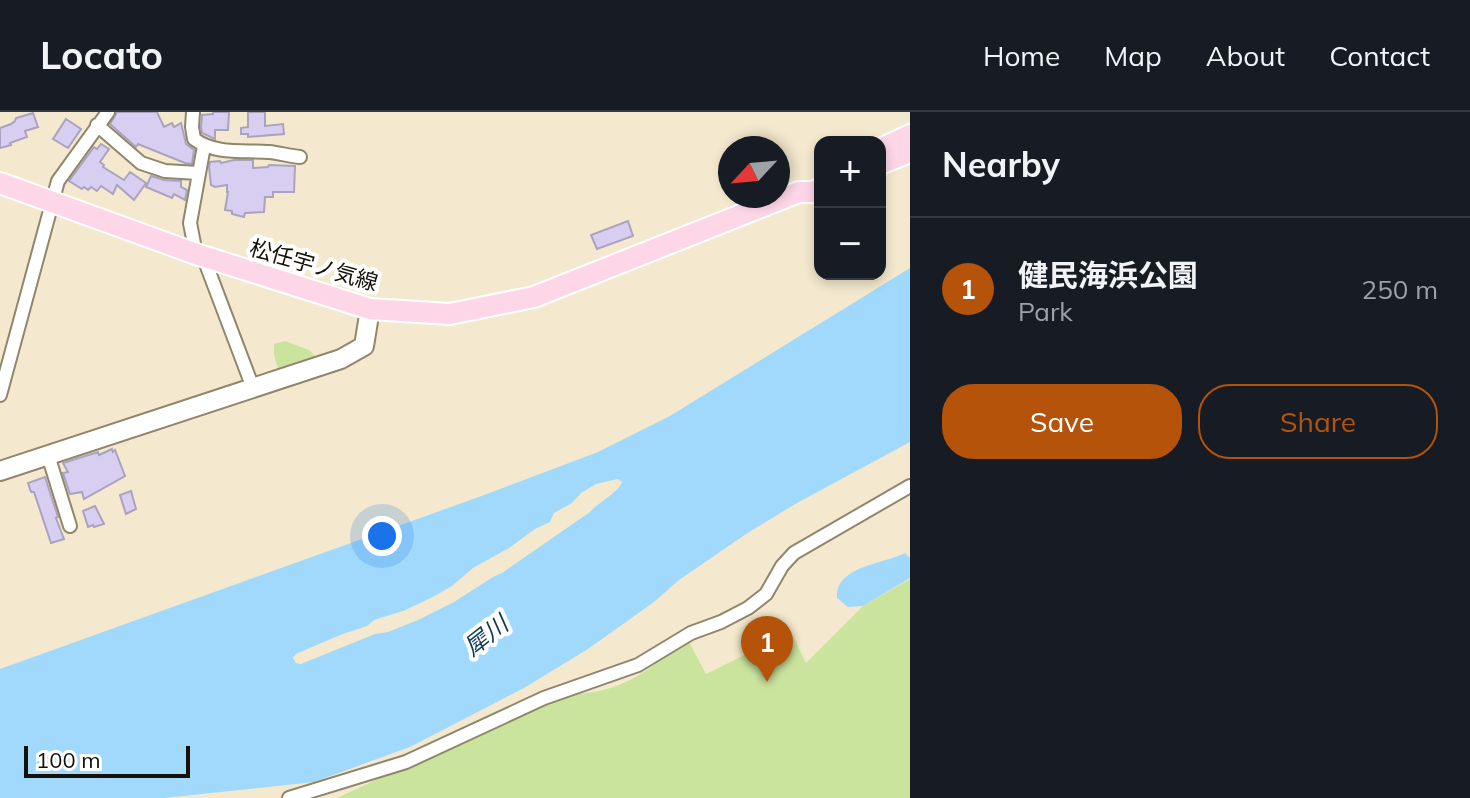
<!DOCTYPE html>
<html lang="en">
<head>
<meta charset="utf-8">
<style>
  body { margin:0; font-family:Mulish,"Noto Sans JP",sans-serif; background:#242831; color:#f1f3f6 }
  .controls { position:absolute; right:24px; top:24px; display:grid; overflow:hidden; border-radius:16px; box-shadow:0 4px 12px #0003 }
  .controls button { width:72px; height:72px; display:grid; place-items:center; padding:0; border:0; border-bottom:2px solid #363941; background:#171b24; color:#f1f3f6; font:40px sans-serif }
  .compass { position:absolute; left:718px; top:24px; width:72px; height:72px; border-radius:50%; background:#171b24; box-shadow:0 4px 12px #0003; rotate:244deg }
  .scale { position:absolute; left:24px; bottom:20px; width:166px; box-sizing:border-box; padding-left:8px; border:4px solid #151108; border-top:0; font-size:22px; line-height:28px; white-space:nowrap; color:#151108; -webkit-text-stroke:6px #fff; paint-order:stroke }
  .you { position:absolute; left:382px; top:424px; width:28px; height:28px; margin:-20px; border:6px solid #fff; border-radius:50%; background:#1a73e8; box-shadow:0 0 0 12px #1a73e833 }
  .badge { display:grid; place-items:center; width:52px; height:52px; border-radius:50%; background:#b45309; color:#fff; font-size:26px; font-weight:700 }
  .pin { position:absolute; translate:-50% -66px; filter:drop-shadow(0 2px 4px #0008) }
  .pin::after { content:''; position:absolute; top:42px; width:28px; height:24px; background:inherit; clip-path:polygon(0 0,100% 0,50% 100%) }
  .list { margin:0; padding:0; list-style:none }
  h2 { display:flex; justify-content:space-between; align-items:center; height:104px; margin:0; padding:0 32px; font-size:34px }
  h2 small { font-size:26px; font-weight:400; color:#9ea1a6 }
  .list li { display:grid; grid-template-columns:52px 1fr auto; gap:24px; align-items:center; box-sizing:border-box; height:144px; padding:0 32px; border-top:2px solid #363941 }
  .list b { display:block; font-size:30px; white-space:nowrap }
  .list p { margin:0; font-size:26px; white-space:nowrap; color:#9ea1a6 }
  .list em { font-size:26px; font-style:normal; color:#9ea1a6 }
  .actions { display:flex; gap:16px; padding:24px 32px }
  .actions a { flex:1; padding:18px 0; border:2px solid #b45309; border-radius:32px; text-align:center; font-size:28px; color:#b45309 }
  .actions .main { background:#b45309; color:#fff }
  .map { position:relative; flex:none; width:910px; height:686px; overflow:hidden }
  header { display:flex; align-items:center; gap:48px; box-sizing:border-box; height:112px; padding:0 40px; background:#171b24; border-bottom:2px solid #363941 }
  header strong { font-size:38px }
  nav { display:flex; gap:44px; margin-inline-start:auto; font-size:28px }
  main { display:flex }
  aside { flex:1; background:#171b24 }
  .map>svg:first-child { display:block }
</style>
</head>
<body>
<header>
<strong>Locato</strong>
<nav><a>Home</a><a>Map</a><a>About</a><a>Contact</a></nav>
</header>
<main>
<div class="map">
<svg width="910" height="686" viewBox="0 0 910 686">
  <rect width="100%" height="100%" fill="#f4e9ce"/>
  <path fill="#cbe49d" d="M 285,229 L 309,238 L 318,247 L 279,260 L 274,243 L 274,232 Z
    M 910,467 L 910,686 L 337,686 L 550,587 C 569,582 588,582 607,577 C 639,568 662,547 687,526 L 706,562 L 791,520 L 806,551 L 863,494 Z"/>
  <path fill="#a1d9fc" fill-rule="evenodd" d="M 910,156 L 910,330 L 797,391 L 749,420 L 679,468 L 654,490 L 588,537 L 524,576 L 410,635 L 314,670 L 164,686 L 0,686 L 0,557 L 487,382 L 598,340 L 670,304 ZM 618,367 L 622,370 C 619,380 599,390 590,400 L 502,461 L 493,465 L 454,490 L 418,508 L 388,520 L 375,522 L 301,552 L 296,551 L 293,546 L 296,542 L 340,523 L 367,514 L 374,508 L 403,499 L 433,485 L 452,474 L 473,456 L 509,436 L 535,417 L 550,410 L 554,401 L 572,391 L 581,381 L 596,372 Z
    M 905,441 L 910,446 L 910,466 L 863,494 L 848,495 L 837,486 C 835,454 884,452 905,441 Z"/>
  <path fill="#d8cef1" stroke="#aaa3bd" stroke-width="2" d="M 117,0 L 157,0 L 164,15 L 172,11 L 174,15 L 181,11 L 186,32 L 194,38 L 192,52 L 185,51 L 138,32 L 136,35 L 110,12 Z
    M 213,0 L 229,0 L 228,18 L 215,18 L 215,27 L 202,21 L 201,15 L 202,3 L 213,2 Z
    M 248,0 L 265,0 L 265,14 L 283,12 L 284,22 L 248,25 L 248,22 L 241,22 L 241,16 L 248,15 Z
    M 33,1 L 38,15 L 25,19 L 27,25 L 10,31 L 11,33 L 0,36 L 0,16 L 11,12 L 15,9 L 16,6 Z
    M 66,7 L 81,17 L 68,36 L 53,27 Z
    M 101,32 L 109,37 L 100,50 L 104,53 L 103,55 L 124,68 L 130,60 L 146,71 L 134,88 L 117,73 L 113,82 L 101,74 L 97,79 L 91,75 L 88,78 L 84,75 L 82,77 L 69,69 L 94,35 L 97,37 Z
    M 234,48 L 253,48 L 253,56 L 268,55 L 269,53 L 295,54 L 294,80 L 273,80 L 273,85 L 265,85 L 264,100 L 245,101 L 244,105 L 232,102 L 232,99 L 225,98 L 228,80 L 227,80 L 227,73 L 215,75 L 211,73 L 209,55 L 210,50 L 220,49 L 221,51 Z
    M 151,64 L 164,68 L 181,69 L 181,75 L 187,78 L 185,88 L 174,82 L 172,86 L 146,75 Z
    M 628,109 L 633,124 L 597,137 L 591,123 Z
    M 112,337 L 113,340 L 115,338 L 125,364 L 84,387 L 82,380 L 70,382 L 63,361 L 68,360 L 63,351 L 98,340 L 99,343 Z
    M 45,365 L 58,405 L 56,406 L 64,427 L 51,431 L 34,380 L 31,380 L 28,371 Z
    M 131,379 L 136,397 L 126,402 L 120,383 Z
    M 95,394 L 104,412 L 94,415 L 93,413 L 88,415 L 83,399 Z"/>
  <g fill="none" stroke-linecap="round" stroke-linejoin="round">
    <defs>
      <path id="street" d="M 193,0 L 192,15 L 194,27 C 216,43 243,38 269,40 C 279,41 290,44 300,45
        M 97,13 L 141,51 L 165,59 L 198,61
        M 196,142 L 190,111 L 204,34
        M 203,144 L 253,276
        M 0,283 L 58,69 L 108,0
        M 48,343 L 70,414
        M 289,686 L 406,650 L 544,586 L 638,553 L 691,521 L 721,510 L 748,496 L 766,482 L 782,454 L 794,441 L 910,374"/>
      <path id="secondary" d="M 0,359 L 341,247 L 364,234 L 370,197"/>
      <path id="primary" d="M 880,37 L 910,23
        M 880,52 L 910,40
        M 0,71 L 196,142 L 370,197 L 450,202 L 534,185 L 799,80 L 812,80 L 820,77"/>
    </defs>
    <use href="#street" stroke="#8f866c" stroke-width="16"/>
    <use href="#secondary" stroke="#8f866c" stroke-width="22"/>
    <use href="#primary" stroke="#fff" stroke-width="24"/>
    <use href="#street" stroke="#fff" stroke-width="12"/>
    <use href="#secondary" stroke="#fff" stroke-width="18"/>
    <use href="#primary" stroke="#fdd6e8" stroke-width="20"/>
  </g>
  <g text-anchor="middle" stroke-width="8" stroke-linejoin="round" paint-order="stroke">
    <g font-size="22" fill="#151108" stroke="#fff">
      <text transform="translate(314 153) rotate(16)" y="8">松任宇ノ気線</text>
    </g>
    <g font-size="24" font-style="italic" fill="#113d54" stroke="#fff">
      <text transform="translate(486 524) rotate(-38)" y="8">犀川</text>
    </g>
  </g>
</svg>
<div class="controls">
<button>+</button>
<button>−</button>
</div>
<svg class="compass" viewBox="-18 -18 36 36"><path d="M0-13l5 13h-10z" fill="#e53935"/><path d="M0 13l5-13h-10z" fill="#9ea1a6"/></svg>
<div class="scale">100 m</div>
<div class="you"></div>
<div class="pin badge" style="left:767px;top:570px">1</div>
</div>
<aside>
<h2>Nearby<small></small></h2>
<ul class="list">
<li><span class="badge">1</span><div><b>健民海浜公園</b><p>Park</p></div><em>250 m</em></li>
</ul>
<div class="actions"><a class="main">Save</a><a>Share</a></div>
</aside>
</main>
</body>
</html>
